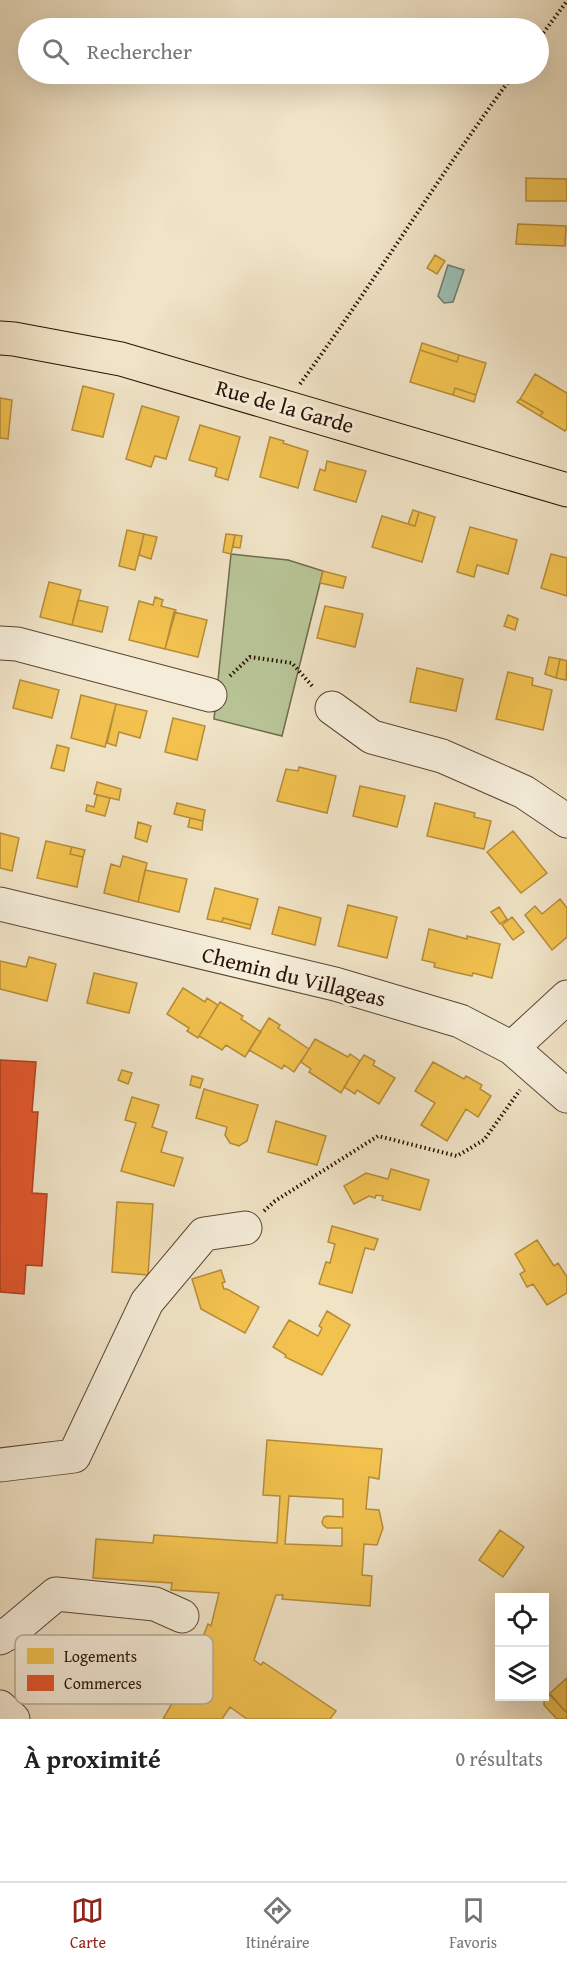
<!DOCTYPE html>
<html lang="fr">
<head>
<meta charset="utf-8">
<style>
  body { margin:0; font-family:"Gentium Book Plus",serif; background:#f2f2f2; color:#222 }
  .controls { position:absolute; right:18px; bottom:18px; display:grid; overflow:hidden; border-radius:0px; box-shadow:0 6px 24px #0002 }
  .controls button { width:54px; height:54px; display:grid; place-items:center; padding:0; border:0; border-bottom:2px solid #e0e0e0; background:#fff; color:#222; font:30px sans-serif }
  .list { margin:0; padding:0; list-style:none }
  h2 { display:flex; justify-content:space-between; align-items:center; height:78px; margin:0; padding:0 24px; font-size:26px }
  h2 small { font-size:20px; font-weight:400; color:#767676 }
  .icon { flex:none; width:33px; height:33px; fill:none; stroke:currentColor; stroke-width:2; stroke-linecap:round; stroke-linejoin:round }
  .map { position:relative; flex:none; width:567px; height:1719px; overflow:hidden }
  .search { position:absolute; background:#fff; box-shadow:0 6px 24px #0002; left:18px; right:18px; top:18px; height:66px; display:flex; align-items:center; gap:15px; box-sizing:border-box; padding:0 21px; border-radius:33px; color:#767676; font-size:22px }
  .sheet { height:162px; background:#fff }
  nav { display:flex; justify-content:space-around; align-items:center; box-sizing:border-box; height:84px; border-top:2px solid #e0e0e0; background:#fff; font-size:16px; color:#767676 }
  nav a { display:grid; justify-items:center; gap:3px }
  nav .on { color:#8f2418 }
  .map>svg:first-child { display:block }
</style>
</head>
<body>
<div class="map">
<svg width="567" height="1719" viewBox="0 0 567 1719">
  <rect width="100%" height="100%" fill="#f0e3c6"/>
  <filter id="stains"><feTurbulence type="fractalNoise" baseFrequency=".00333" numOctaves="4"/><feColorMatrix values="0 0 0 0 .2 0 0 0 0 .09 0 0 0 0 .02 0 0 0 .5 -.17"/></filter>
  <radialGradient id="worn" r=".72"><stop offset=".6" stop-color="#630" stop-opacity="0"/><stop offset="1" stop-color="#630" stop-opacity=".3"/></radialGradient>
  <path fill="#b8c496" stroke="#706b4e" stroke-width="1.5" d="M 231,554 L 288,560 L 323,571 L 282,736 L 214,719 Z"/>
  <path fill="#9abeb2" stroke="#6d796d" stroke-width="1.5" d="M 448,265 L 464,270 L 453,302 L 444,303 L 438,296 Z"/>
  <path fill="#f2c14e" stroke="#b68c38" stroke-width="1.5" fill-rule="evenodd" d="M 526,178 L 567,179 L 567,201 L 526,201 Z
    M 518,224 L 566,226 L 565,246 L 516,244 Z
    M 435,255 L 445,261 L 437,274 L 427,268 Z
    M 422,343 L 459,355 L 457,362 L 420,350 Z
    M 420,350 L 457,362 L 459,355 L 486,363 L 476,395 L 455,388 L 453,395 L 410,382 Z
    M 535,374 L 567,393 L 567,429 L 565,431 L 540,416 L 543,412 L 520,399 Z
    M 83,386 L 114,394 L 103,437 L 72,430 Z
    M 455,388 L 476,395 L 474,402 L 453,395 Z
    M 0,398 L 12,400 L 8,439 L 0,438 Z
    M 520,399 L 543,412 L 540,416 L 517,402 Z
    M 142,406 L 179,417 L 166,459 L 155,456 L 151,467 L 126,459 Z
    M 200,425 L 240,437 L 228,480 L 215,476 L 217,468 L 189,460 Z
    M 270,437 L 284,441 L 283,443 L 308,451 L 298,488 L 260,477 Z
    M 327,461 L 366,471 L 356,502 L 314,490 L 320,469 L 325,471 Z
    M 413,510 L 419,512 L 415,526 L 408,524 Z
    M 419,512 L 435,517 L 422,562 L 372,547 L 382,516 L 415,526 Z
    M 470,527 L 517,540 L 508,574 L 477,565 L 474,577 L 457,572 Z
    M 127,530 L 144,534 L 135,570 L 119,566 Z
    M 144,534 L 157,537 L 151,559 L 139,555 Z
    M 226,534 L 235,535 L 231,554 L 223,552 Z
    M 235,535 L 242,536 L 240,548 L 233,547 Z
    M 551,554 L 567,558 L 567,596 L 541,588 Z
    M 323,571 L 346,577 L 343,588 L 320,583 Z
    M 49,582 L 81,590 L 72,625 L 40,617 Z
    M 155,597 L 163,600 L 161,606 L 176,610 L 165,649 L 129,640 L 139,601 L 153,605 Z
    M 78,600 L 108,607 L 102,632 L 72,625 Z
    M 325,606 L 363,614 L 355,647 L 317,638 Z
    M 174,612 L 207,620 L 198,657 L 165,649 Z
    M 508,615 L 518,619 L 515,630 L 504,626 Z
    M 549,657 L 560,659 L 556,678 L 545,674 Z
    M 560,659 L 567,661 L 566,680 L 556,678 Z
    M 417,668 L 463,679 L 456,711 L 410,702 Z
    M 508,672 L 533,678 L 532,685 L 552,690 L 543,730 L 496,719 Z
    M 20,680 L 59,690 L 52,718 L 13,708 Z
    M 81,695 L 116,704 L 105,747 L 71,738 Z
    M 116,704 L 147,711 L 140,738 L 119,732 L 116,746 L 107,743 Z
    M 173,718 L 205,726 L 197,760 L 165,752 Z
    M 57,745 L 69,748 L 64,771 L 51,768 Z
    M 299,767 L 336,776 L 327,813 L 277,801 L 286,769 L 298,771 Z
    M 97,782 L 121,789 L 119,800 L 94,794 Z
    M 360,786 L 405,796 L 397,827 L 353,816 Z
    M 97,795 L 110,798 L 105,816 L 86,811 L 87,805 L 94,807 Z
    M 177,803 L 205,810 L 203,821 L 174,814 Z
    M 435,803 L 475,813 L 474,817 L 491,821 L 484,849 L 427,836 Z
    M 190,818 L 203,821 L 202,830 L 188,827 Z
    M 138,822 L 151,826 L 147,842 L 135,838 Z
    M 513,831 L 547,873 L 521,893 L 487,852 Z
    M 0,833 L 19,838 L 12,871 L 0,868 Z
    M 46,841 L 72,847 L 70,854 L 83,857 L 77,887 L 37,878 Z
    M 72,847 L 85,850 L 83,857 L 70,854 Z
    M 123,856 L 147,863 L 138,902 L 104,893 L 111,864 L 120,867 Z
    M 145,870 L 187,879 L 179,912 L 138,902 Z
    M 215,888 L 258,899 L 251,925 L 223,918 L 222,922 L 207,919 Z
    M 560,899 L 567,908 L 567,937 L 552,950 L 525,915 L 535,906 L 542,914 Z
    M 348,905 L 397,917 L 387,958 L 338,946 Z
    M 279,907 L 321,918 L 315,945 L 272,934 Z
    M 499,907 L 507,919 L 500,924 L 491,912 Z
    M 512,917 L 524,932 L 513,940 L 502,925 Z
    M 223,918 L 251,925 L 250,929 L 222,922 Z
    M 429,929 L 467,939 L 467,936 L 500,944 L 492,978 L 473,973 L 472,976 L 454,972 L 434,967 L 435,963 L 422,960 Z
    M 29,957 L 56,964 L 47,1001 L 0,989 L 0,961 L 26,967 Z
    M 94,973 L 137,983 L 129,1013 L 87,1003 Z
    M 183,988 L 205,1002 L 207,998 L 218,1005 L 198,1038 L 187,1031 L 189,1028 L 167,1014 Z
    M 220,1002 L 243,1016 L 241,1019 L 261,1032 L 245,1057 L 226,1045 L 222,1050 L 199,1036 Z
    M 269,1018 L 280,1025 L 278,1028 L 309,1049 L 294,1072 L 284,1065 L 282,1069 L 249,1050 Z
    M 315,1039 L 348,1057 L 350,1054 L 360,1061 L 341,1093 L 309,1072 L 311,1069 L 301,1062 Z
    M 364,1055 L 375,1061 L 373,1065 L 395,1078 L 379,1104 L 357,1090 L 355,1094 L 344,1087 Z
    M 433,1062 L 464,1079 L 466,1076 L 482,1085 L 480,1089 L 491,1096 L 478,1117 L 466,1109 L 447,1141 L 421,1125 L 435,1103 L 415,1091 Z
    M 122,1070 L 132,1073 L 128,1084 L 118,1080 Z
    M 192,1076 L 203,1079 L 200,1088 L 190,1085 Z
    M 204,1089 L 258,1105 L 247,1141 L 239,1146 L 230,1143 L 225,1135 L 227,1127 L 196,1118 Z
    M 132,1097 L 159,1105 L 152,1127 L 167,1132 L 161,1152 L 183,1158 L 174,1186 L 121,1171 L 136,1123 L 125,1120 Z
    M 276,1121 L 326,1136 L 317,1165 L 268,1152 Z
    M 391,1169 L 429,1180 L 420,1210 L 382,1200 L 383,1196 L 376,1195 L 375,1198 L 369,1196 L 354,1204 L 344,1186 L 366,1173 L 388,1179 Z
    M 117,1202 L 153,1204 L 148,1275 L 112,1272 Z
    M 332,1226 L 378,1239 L 374,1250 L 365,1248 L 352,1293 L 319,1284 L 326,1262 L 330,1263 L 335,1244 L 328,1242 Z
    M 537,1240 L 554,1266 L 558,1263 L 567,1277 L 567,1293 L 547,1305 L 533,1284 L 527,1287 L 520,1274 L 525,1271 L 515,1254 Z
    M 221,1270 L 225,1282 L 222,1283 L 224,1289 L 227,1289 L 259,1307 L 245,1333 L 201,1309 L 192,1279 Z
    M 327,1311 L 350,1325 L 322,1375 L 285,1357 L 286,1355 L 273,1347 L 289,1320 L 318,1336 L 322,1328 L 319,1326 Z
    M 267,1440 L 382,1449 L 379,1479 L 369,1477 L 366,1509 L 379,1510 L 383,1528 L 377,1545 L 364,1544 L 362,1575 L 372,1576 L 370,1606 L 282,1599 L 283,1595 L 276,1595 L 254,1660 L 261,1665 L 263,1662 L 336,1711 L 330,1719 L 247,1719 L 230,1707 L 222,1719 L 163,1719 L 187,1677 L 208,1624 L 211,1626 L 219,1593 L 171,1590 L 172,1583 L 93,1578 L 96,1539 L 153,1543 L 154,1535 L 277,1543 L 280,1496 L 263,1495 ZM 289,1496 L 343,1499 L 343,1517 L 327,1516 L 324,1517 L 322,1522 L 323,1525 L 327,1528 L 342,1528 L 342,1546 L 285,1544 Z
    M 500,1530 L 524,1547 L 503,1577 L 479,1560 Z
    M 567,1678 L 567,1713 L 549,1694 Z
    M 550,1694 L 567,1713 L 567,1719 L 557,1719 L 544,1705 L 544,1699 Z"/>
  <path fill="#e4572e" stroke="#ac4222" stroke-width="1.5" d="M 0,1060 L 36,1062 L 32,1112 L 38,1112 L 32,1193 L 47,1194 L 42,1266 L 26,1265 L 24,1294 L 0,1292 Z"/>
  <g fill="none" stroke-linecap="round" stroke-linejoin="round">
    <defs>
      <path id="minor" d="M 0,643 L 17,644 L 210,695
        M 332,708 L 372,737 L 442,756 L 524,792 L 567,821
        M 0,904 L 335,984 L 460,1021 L 512,1048 L 567,1096
        M 512,1048 L 567,997
        M 0,1465 L 74,1456 L 147,1302 L 204,1234 L 245,1228
        M 0,1638 L 12,1631 L 56,1594 L 155,1604 L 182,1616
        M 0,1707 L 13,1719"/>
      <path id="major" d="M 0,338 L 14,339 L 121,359 L 567,490"/>
    </defs>
    <use href="#minor" stroke="#5b4635" stroke-width="35"/>
    <use href="#major" stroke="#291205" stroke-width="35"/>
    <path stroke="#291205" stroke-width="4" stroke-dasharray="1.5 3" stroke-linecap="butt" d="M 538,40 L 567,1
      M 300,384 C 374,283 439,175 514,74
      M 230,676 L 250,657 L 292,663 L 314,688
      M 264,1211 L 275,1201 L 378,1136 L 457,1156 L 484,1140 L 520,1090"/>
    <use href="#minor" stroke="#f5edda" stroke-width="33"/>
    <use href="#major" stroke="#f0e3c6" stroke-width="33"/>
  </g>
  <g text-anchor="middle" stroke-width="6" stroke-linejoin="round" paint-order="stroke">
    <g font-size="22" fill="#291205" stroke="#f5edda">
      <text transform="translate(285 406) rotate(16)" y="8">Rue de la Garde</text>
      <text transform="translate(294 976) rotate(14)" y="8">Chemin du Villageas</text>
    </g>
  </g>
  <rect x="15" y="1635" width="198" height="69" rx="9" fill="#f5edda" stroke="#b8ab9a" stroke-width="1.5"/>
  <rect x="27" y="1648" width="27" height="16" fill="#f2c14e"/>
  <rect x="27" y="1675" width="27" height="16" fill="#e4572e"/>
  <g font-size="16" fill="#291205">
    <text x="64" y="1662">Logements</text>
    <text x="64" y="1689">Commerces</text>
  </g>
  <rect width="100%" height="100%" filter="url(#stains)"/>
  <rect width="100%" height="100%" fill="url(#worn)"/>
</svg>
<div class="controls">
<button><svg class="icon" aria-label="locate" viewBox="0 0 24 24"><circle cx="12" cy="12" r="6"/><path d="M12 2v4M12 18v4M2 12h4M18 12h4"/></svg></button>
<button><svg class="icon" aria-label="layers" viewBox="0 0 24 24"><path d="M12 4l9 5-9 5-9-5zM3 14l9 5 9-5"/></svg></button>
</div>
<div class="search"><svg class="icon" aria-label="search" viewBox="0 0 24 24"><circle cx="10" cy="10" r="6"/><path d="M15 15l6 6"/></svg>Rechercher</div>
</div>
<section class="sheet">
<h2>À proximité<small>0 résultats</small></h2>
<ul class="list">
</ul>
</section>
<nav>
<a class="on"><svg class="icon" aria-label="map" viewBox="0 0 24 24"><path d="M3 6l6-2 6 2 6-2v14l-6 2-6-2-6 2zM9 4v14M15 6v14"/></svg>Carte</a>
<a><svg class="icon" aria-label="directions" viewBox="0 0 24 24"><path d="M12 3l9 9-9 9-9-9zM9 14v-3h6M13 9l2 2-2 2"/></svg>Itinéraire</a>
<a><svg class="icon" aria-label="saved" viewBox="0 0 24 24"><path d="M7 4h10v16l-5-4-5 4z"/></svg>Favoris</a>
</nav>
</body>
</html>
